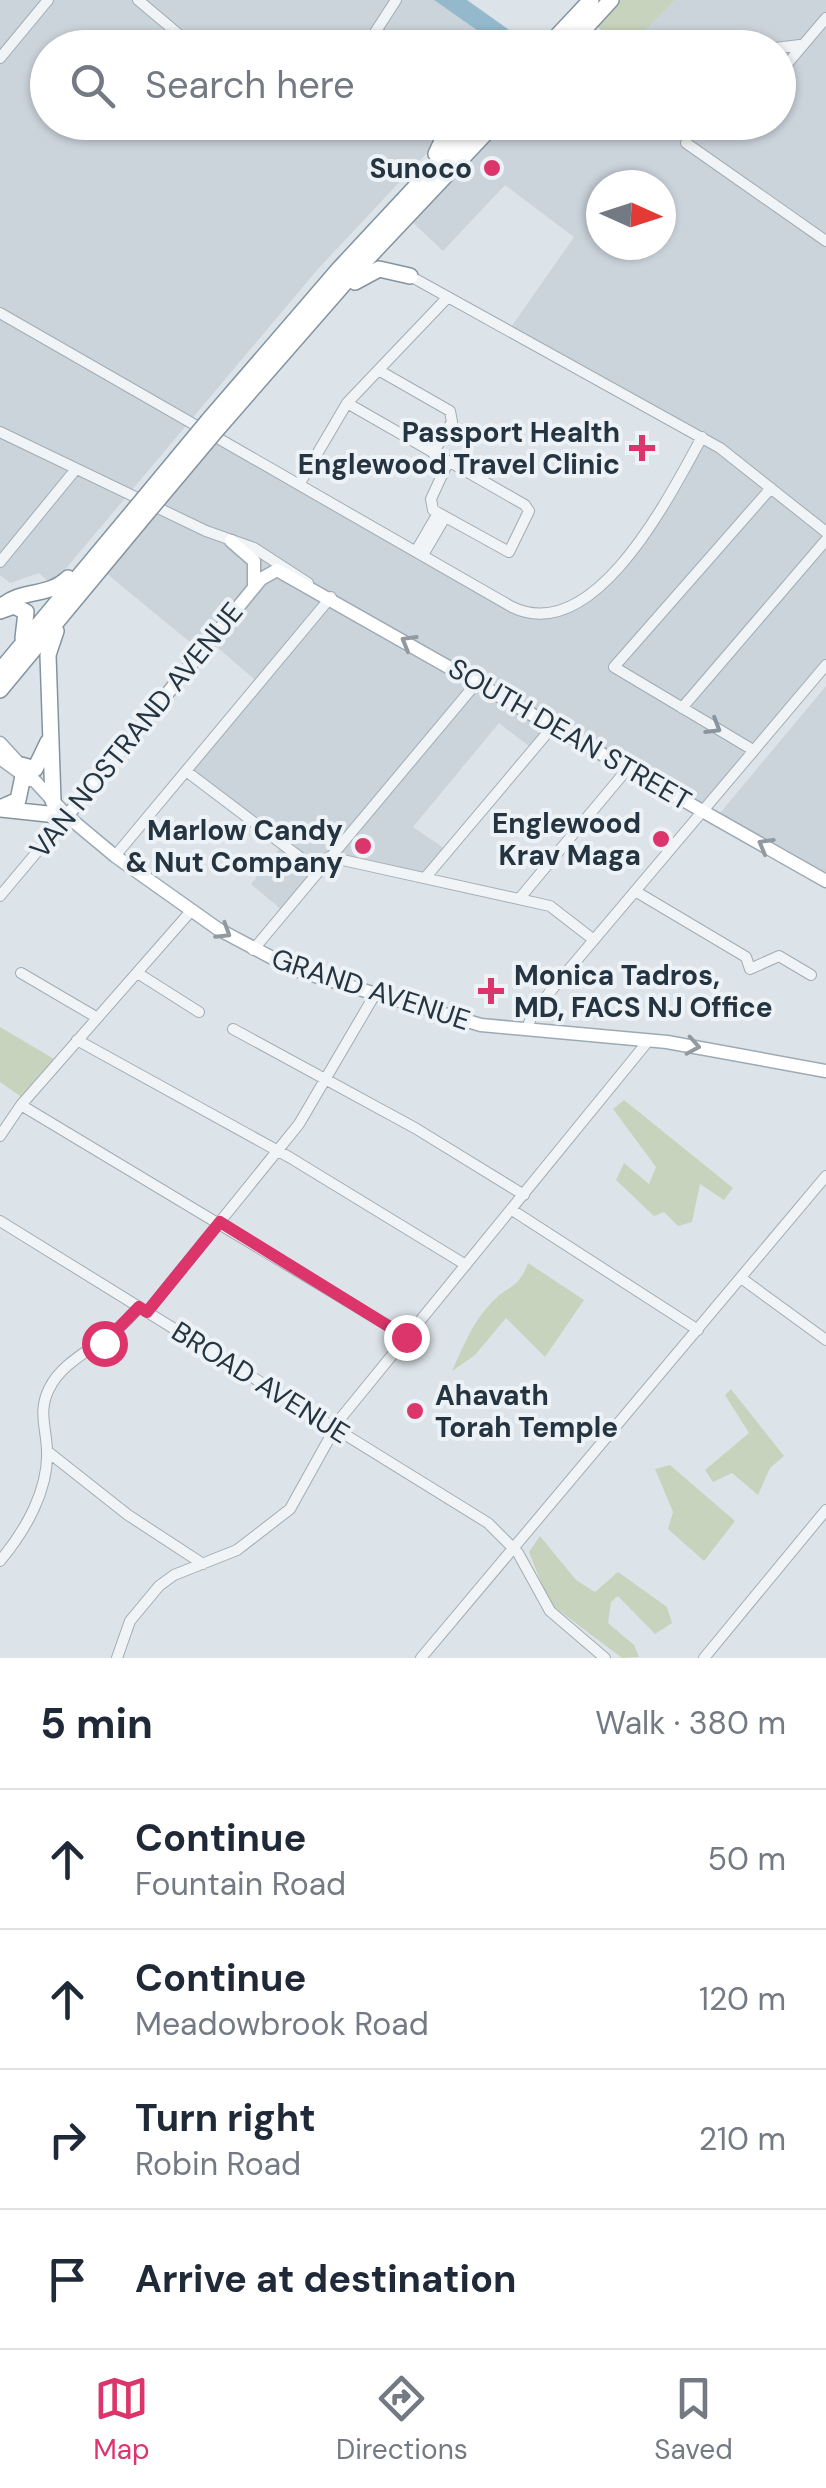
<!DOCTYPE html>
<html lang="en">
<head>
<meta charset="utf-8">
<style>
  body { margin:0; font-family:"DM Sans",sans-serif; background:#f2f2f3; color:#1f2937 }
  .compass { position:absolute; left:586px; top:170px; width:90px; height:90px; border-radius:50%; background:#fff; box-shadow:0 2px 8px #0004; rotate:93deg }
  .stop { position:absolute; width:30px; height:30px; margin:-22px; border:8px solid #db356b; border-radius:50%; background:#fff }
  .stop.end { background:#db356b; border-color:#fff; box-shadow:0 2px 10px #0008 }
  .list { margin:0; padding:0; list-style:none }
  h2 { display:flex; justify-content:space-between; align-items:center; height:130px; margin:0; padding:0 40px; font-size:42px }
  h2 small { font-size:32px; font-weight:400; color:#747a83 }
  .list li { display:grid; grid-template-columns:65px 1fr auto; gap:30px; align-items:center; box-sizing:border-box; height:140px; padding:0 40px; border-top:2px solid #e0e1e3 }
  .list b { display:block; font-size:38px; white-space:nowrap }
  .list p { margin:0; font-size:32px; white-space:nowrap; color:#747a83 }
  .list em { font-size:32px; font-style:normal; color:#747a83 }
  .icon { flex:none; width:55px; height:55px; fill:none; stroke:currentColor; stroke-width:2; stroke-linecap:round; stroke-linejoin:round }
  .map { position:relative; flex:none; width:826px; height:1658px; overflow:hidden }
  .search { position:absolute; background:#fff; box-shadow:0 2px 8px #0004; left:30px; right:30px; top:30px; height:110px; display:flex; align-items:center; gap:25px; box-sizing:border-box; padding:0 35px; border-radius:55px; color:#747a83; font-size:38px }
  .sheet { height:690px; background:#fff }
  nav { display:flex; justify-content:space-around; align-items:center; box-sizing:border-box; height:140px; border-top:2px solid #e0e1e3; background:#fff; font-size:28px; color:#747a83 }
  nav a { display:grid; justify-items:center; gap:5px }
  nav .on { color:#db356b }
  .map>svg:first-child { display:block }
</style>
</head>
<body>
<div class="map">
<svg width="826" height="1658" viewBox="0 0 826 1658">
  <rect width="100%" height="100%" fill="#dde4e9"/>
  <path fill="#cbd3db" fill-rule="evenodd" d="M 0,0 L 434,0 L 501,47 L 48,48 L 48,122 L 455,123 L 317,270 L 52,585 L 39,573 L 10,583 L 0,575 Z
    M 675,0 L 826,0 L 826,665 L 704,810 L 554,725 L 533,749 L 499,723 L 413,827 L 448,851 L 425,878 L 329,857 L 283,911 L 251,884 L 283,844 L 186,771 L 259,683 L 211,642 L 202,652 L 101,569 L 212,435 L 530,613 L 577,606 L 647,530 L 702,437 L 509,330 L 574,237 L 505,185 L 443,251 L 406,216 L 496,123 L 778,122 L 778,48 L 629,47 ZM 601,185 L 661,185 L 661,245 L 601,245 Z
    M 826,686 L 826,882 L 715,819 Z"/>
  <path fill="#c7d3bd" d="M 611,0 L 675,0 L 629,47 L 618,47 L 592,21 Z
    M 0,1027 L 54,1059 L 23,1098 L 0,1082 Z
    M 624,1100 L 733,1188 L 724,1200 L 700,1184 L 692,1222 L 678,1226 L 664,1212 L 654,1216 L 616,1180 L 624,1163 L 649,1184 L 656,1167 L 613,1109 Z
    M 528,1263 L 584,1300 L 545,1357 L 506,1318 L 475,1355 L 452,1371 C 463,1347 473,1321 492,1302 C 509,1284 518,1290 528,1263 Z
    M 731,1389 L 784,1456 L 770,1468 L 758,1495 L 732,1473 L 713,1482 L 705,1470 L 749,1433 L 725,1395 Z
    M 670,1465 L 735,1521 L 704,1561 L 668,1529 L 673,1512 L 655,1469 Z
    M 540,1536 L 576,1580 L 595,1592 L 618,1572 L 667,1607 L 672,1623 L 655,1634 L 618,1596 L 611,1602 L 608,1623 L 634,1645 L 639,1657 L 622,1658 L 549,1603 L 529,1552 Z"/>
  <path fill="#94b9cc" d="M 434,0 L 467,0 L 529,44 L 501,47 Z"/>
  <g fill="none" stroke-linecap="round" stroke-linejoin="round">
    <defs>
      <path id="minor" d="M 138,0 L 195,48
        M 377,30 L 395,48
        M 365,48 L 396,0
        M 775,48 L 800,45
        M 0,58 L 48,0
        M 787,64 L 826,18
        M 282,122 L 296,128 L 312,122
        M 686,143 L 826,241
        M 410,276 L 720,448 L 826,532
        M 0,313 L 512,607 C 595,647 670,495 702,437
        M 380,371 L 450,411 L 452,422 L 433,453
        M 347,403 L 525,505 L 529,511 L 509,552 L 433,510 L 431,499 L 448,462
        M 0,432 L 206,531 L 254,548 L 308,583
        M 300,483 L 347,403 L 448,297
        M 416,551 L 437,515
        M 423,555 L 444,519
        M 0,562 L 76,469
        M 682,708 L 826,540
        M 753,750 L 614,667 L 771,488
        M 186,771 L 318,871
        M 115,856 L 331,597
        M 329,857 L 550,906 L 594,940
        M 425,878 L 554,725
        M 635,891 L 746,957 L 750,969 L 779,956 L 811,975
        M 0,896 L 67,816
        M 519,899 L 629,767
        M 253,950 L 478,681
        M 21,973 L 96,1017
        M 139,974 L 199,1012
        M 233,1029 L 415,1128 L 524,1195
        M 527,1029 L 533,1012 L 826,665
        M 77,1040 L 289,1157 L 466,1265
        M 21,1105 L 407,1337
        M 0,1136 L 21,1105 L 191,911
        M 512,1210 L 698,1330
        M 0,1221 L 488,1523 L 518,1553 L 550,1611 L 605,1658
        M 741,1278 L 826,1340
        M 147,1312 L 299,1124 L 374,996
        M 47,1451 L 128,1515 L 203,1564
        M 0,1561 C 25,1531 49,1490 47,1450 C 46,1427 38,1411 49,1389 C 65,1355 113,1342 139,1307
        M 117,1658 L 130,1621 L 159,1586 L 174,1575 L 237,1550 L 290,1509 L 340,1419 L 649,1040
        M 421,1658 L 826,1176
        M 704,1658 L 826,1510"/>
      <path id="major" d="M 231,541 L 254,561 L 254,587
        M 0,743 L 67,816 L 115,856 L 218,929 L 295,970 L 481,1025 L 667,1042 L 826,1071
        M 0,758 L 30,780
        M 67,816 L 261,579 L 277,570 L 826,881"/>
      <path id="highway" d="M 546,48 L 591,0
        M 567,48 L 611,0
        M 436,154 L 451,122
        M 355,282 L 379,269 L 410,276
        M 208,421 L 340,268 L 476,122
        M 219,427 L 348,279 L 496,122
        M 0,608 C 20,588 48,598 68,578
        M 0,611 L 14,606 L 26,612 L 23,638
        M 0,671 L 135,509
        M 0,690 L 146,514
        M 21,765 L 35,769 L 48,742
        M 53,801 L 48,655 L 56,631
        M 0,808 L 18,800 L 23,776
        M 0,809 L 67,816"/>
    </defs>
    <use href="#minor" stroke="#a2acb3" stroke-width="12"/>
    <use href="#major" stroke="#9baab5" stroke-width="15"/>
    <use href="#highway" stroke="#8394a1" stroke-width="18"/>
    <use href="#minor" stroke="#f0f4f6" stroke-width="10"/>
    <use href="#major" stroke="#fff" stroke-width="12"/>
    <use href="#highway" stroke="#fff" stroke-width="15"/>
    <defs>
      <path id="highway-bridge" d="M 135,509 L 208,421
        M 146,514 L 219,427"/>
    </defs>
    <use href="#highway-bridge" stroke="#8394a1" stroke-width="18" stroke-linecap="butt"/>
    <use href="#highway-bridge" stroke="#fff" stroke-width="15"/>
  </g>
  <defs><path id="oneway-chevron" d="M-2-3.5L2.5 0L-2 3.5" fill="none" stroke-width="1.6" stroke-linecap="round" stroke-linejoin="round" transform="scale(2.5)"/></defs>
  <g stroke="#929aa0">
    <use href="#oneway-chevron" transform="translate(408 642) rotate(-150)"/>
    <use href="#oneway-chevron" transform="translate(765 845) rotate(-150)"/>
    <use href="#oneway-chevron" transform="translate(224 932) rotate(32)"/>
    <use href="#oneway-chevron" transform="translate(693 1046) rotate(10)"/>
  </g>
  <use stroke="#8a949c" href="#oneway-chevron" transform="translate(714 727) rotate(31)"/>
  <g fill="none" stroke-linecap="round" stroke-linejoin="round">
    <path stroke="#db356b" stroke-width="12" d="M 104,1343 L 139,1307 L 147,1312 L 220,1222 L 406,1337"/>
  </g>
  <g fill="#db356b" stroke="#edf2f6" stroke-width="4">
    <circle cx="492" cy="168" r="10"/>
    <path d="M637 433h10v10h10v10h-10v10h-10v-10h-10v-10h10z"/>
    <circle cx="661" cy="839" r="10"/>
    <circle cx="363" cy="846" r="10"/>
    <path d="M486 976h10v10h10v10h-10v10h-10v-10h-10v-10h10z"/>
    <circle cx="415" cy="1411" r="10"/>
  </g>
  <g text-anchor="middle" stroke-width="8" stroke-linejoin="round" paint-order="stroke">
    <g font-size="28" font-weight="bold" fill="#253441" stroke="#edf2f6" text-anchor="end">
      <text x="472" y="178">Sunoco</text>
      <text x="620" y="442">Passport Health<tspan x="620" dy="32">Englewood Travel Clinic</tspan></text>
      <text x="641" y="833">Englewood<tspan x="641" dy="32">Krav Maga</tspan></text>
      <text x="343" y="840">Marlow Candy<tspan x="343" dy="32">&amp; Nut Company</tspan></text>
      <text x="514" y="985" text-anchor="start">Monica Tadros,<tspan x="514" dy="32">MD, FACS NJ Office</tspan></text>
      <text x="435" y="1405" text-anchor="start">Ahavath<tspan x="435" dy="32">Torah Temple</tspan></text>
    </g>
    <g font-size="28" fill="#253441" stroke="#edf2f6">
      <text transform="translate(136 730) rotate(-51)" y="10">VAN NOSTRAND AVENUE</text>
      <text transform="translate(570 734) rotate(30)" y="10">SOUTH DEAN STREET</text>
      <text transform="translate(371 989) rotate(18)" y="10">GRAND AVENUE</text>
      <text transform="translate(261 1382) rotate(32)" y="10">BROAD AVENUE</text>
    </g>
  </g>
</svg>
<svg class="compass" viewBox="-18 -18 36 36"><path d="M0-13l5 13h-10z" fill="#e53935"/><path d="M0 13l5-13h-10z" fill="#747a83"/></svg>
<div class="stop" style="left:104px;top:1343px"></div>
<div class="stop end" style="left:406px;top:1337px"></div>
<div class="search"><svg class="icon" aria-label="search" viewBox="0 0 24 24"><circle cx="10" cy="10" r="6"/><path d="M15 15l6 6"/></svg>Search here</div>
</div>
<section class="sheet">
<h2>5 min<small>Walk · 380 m</small></h2>
<ul class="list">
<li><svg class="icon" aria-label="ahead" viewBox="0 0 24 24"><path d="M12 20V5M6 11l6-6 6 6"/></svg><div><b>Continue</b><p>Fountain Road</p></div><em>50 m</em></li>
<li><svg class="icon" aria-label="ahead" viewBox="0 0 24 24"><path d="M12 20V5M6 11l6-6 6 6"/></svg><div><b>Continue</b><p>Meadowbrook Road</p></div><em>120 m</em></li>
<li><svg class="icon" aria-label="right" viewBox="0 0 24 24"><path d="M7 20v-9h11M14 6l5 5-5 5"/></svg><div><b>Turn right</b><p>Robin Road</p></div><em>210 m</em></li>
<li><svg class="icon" aria-label="arrive" viewBox="0 0 24 24"><path d="M6 21V4h12l-3 4 3 4H6"/></svg><div><b>Arrive at destination</b></div></li>
</ul>
</section>
<nav>
<a class="on"><svg class="icon" aria-label="map" viewBox="0 0 24 24"><path d="M3 6l6-2 6 2 6-2v14l-6 2-6-2-6 2zM9 4v14M15 6v14"/></svg>Map</a>
<a><svg class="icon" aria-label="directions" viewBox="0 0 24 24"><path d="M12 3l9 9-9 9-9-9zM9 14v-3h6M13 9l2 2-2 2"/></svg>Directions</a>
<a><svg class="icon" aria-label="saved" viewBox="0 0 24 24"><path d="M7 4h10v16l-5-4-5 4z"/></svg>Saved</a>
</nav>
</body>
</html>
